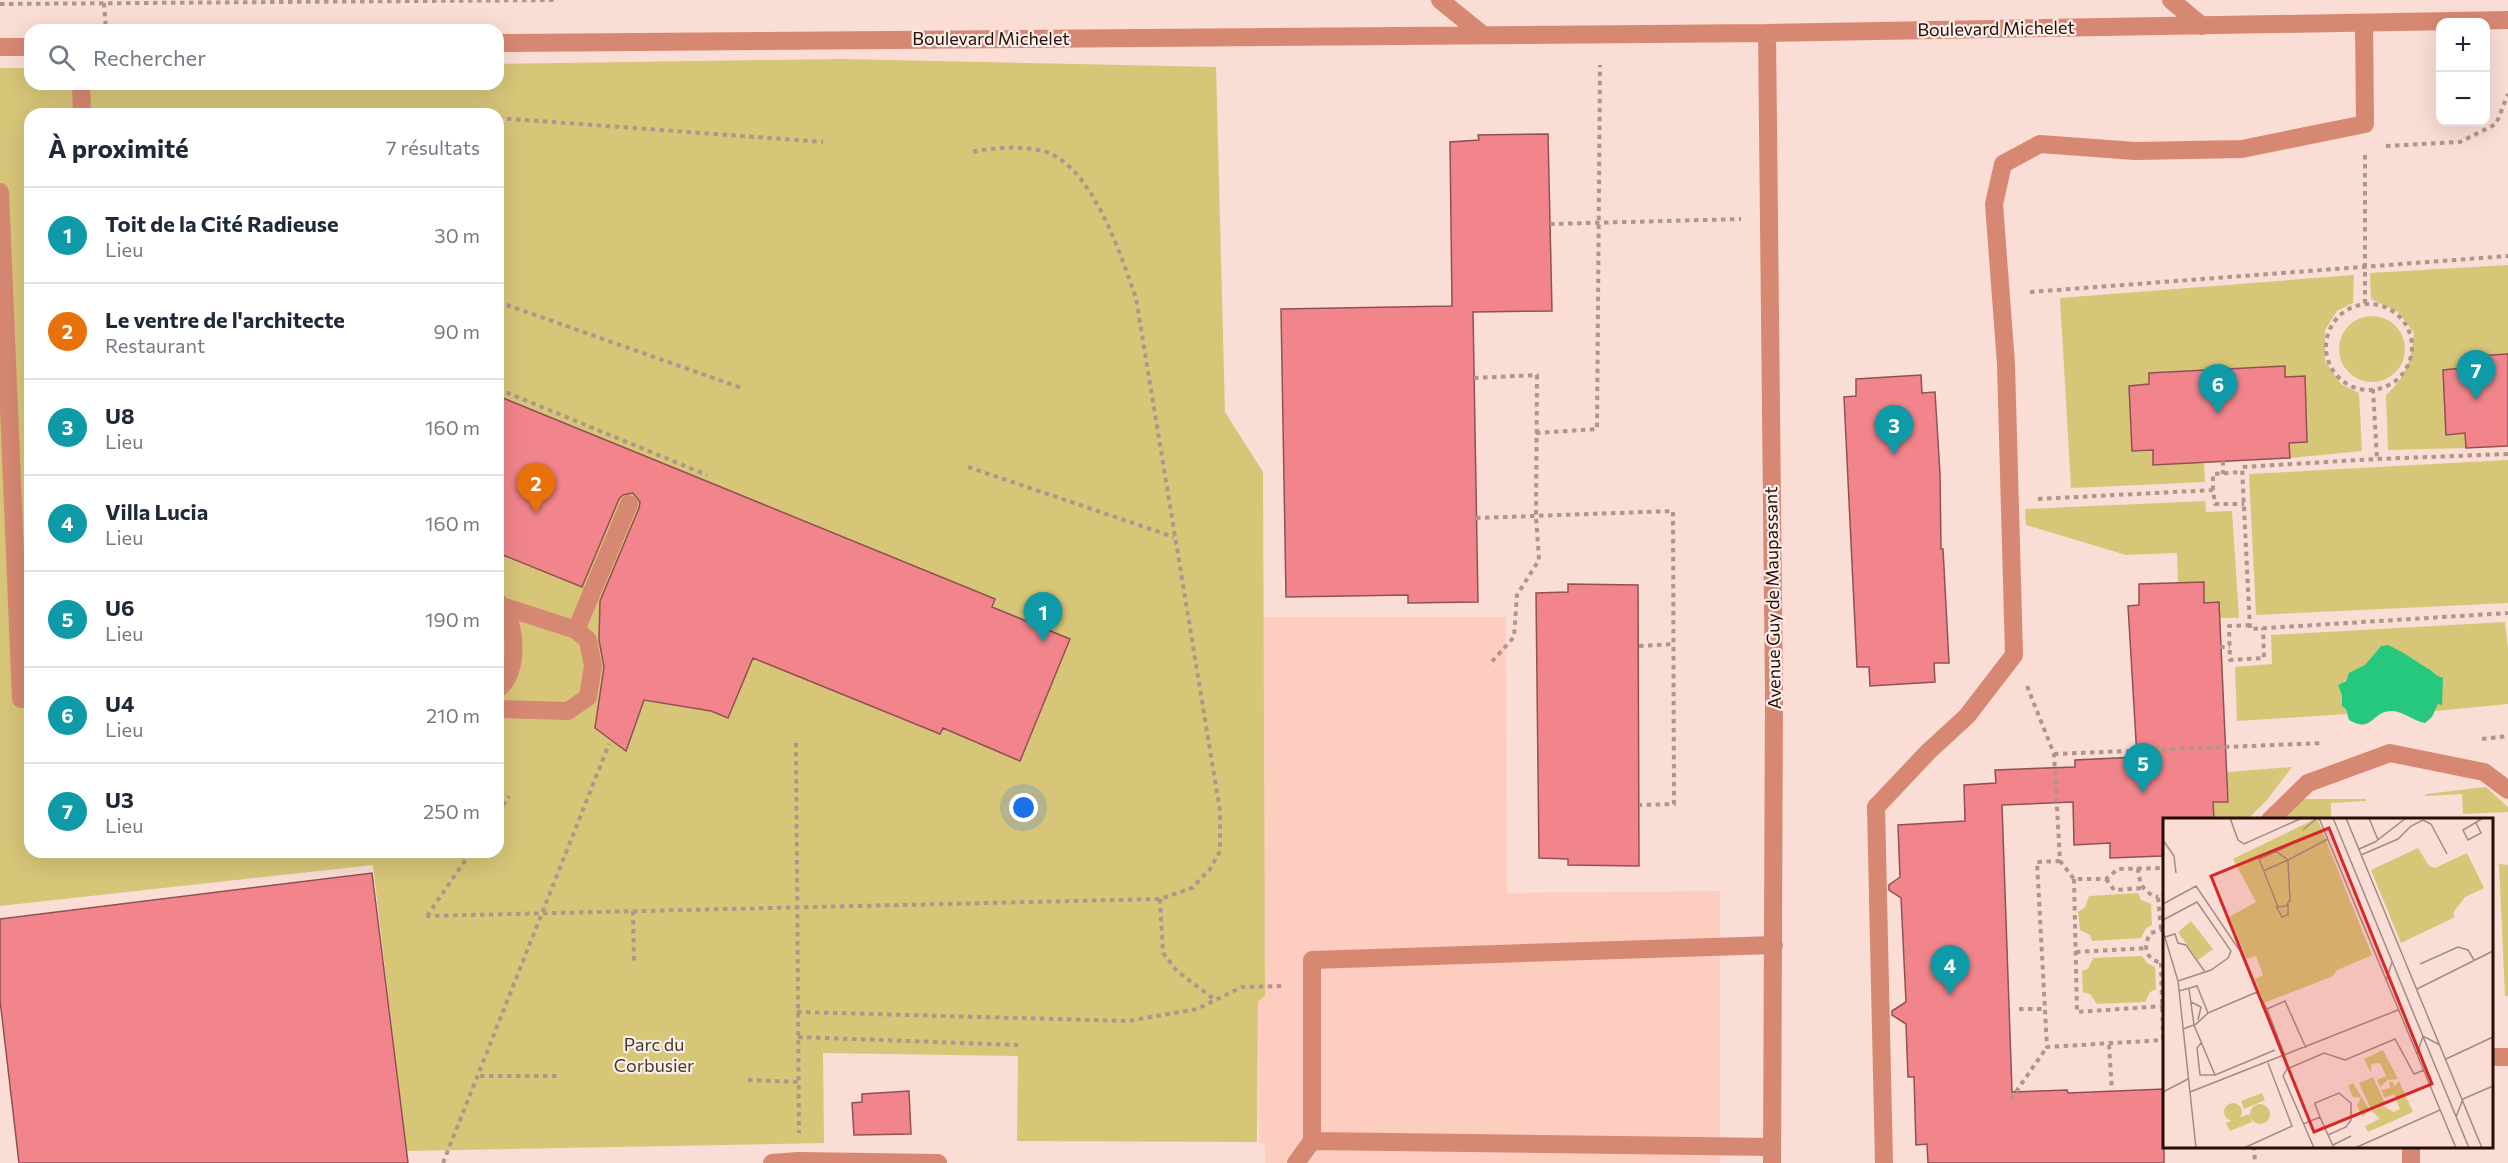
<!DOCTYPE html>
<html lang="fr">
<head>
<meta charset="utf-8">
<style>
  body { margin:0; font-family:Commissioner,sans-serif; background:#f6f6f7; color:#1f2937 }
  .controls { position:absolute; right:18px; top:18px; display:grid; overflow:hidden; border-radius:12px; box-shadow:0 6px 24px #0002 }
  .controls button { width:54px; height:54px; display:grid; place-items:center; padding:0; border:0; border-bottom:2px solid #e0e1e3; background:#fff; color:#1f2937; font:30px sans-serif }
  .you { position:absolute; left:1024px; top:808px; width:21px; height:21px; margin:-15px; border:4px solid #fff; border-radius:50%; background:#1a73e8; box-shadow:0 0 0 9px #1a73e833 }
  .badge { display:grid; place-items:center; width:39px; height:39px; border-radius:50%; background:#377a8b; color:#fff; font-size:20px; font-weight:700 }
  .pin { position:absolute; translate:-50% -50px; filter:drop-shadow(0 2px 3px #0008) }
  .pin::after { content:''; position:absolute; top:32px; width:21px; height:18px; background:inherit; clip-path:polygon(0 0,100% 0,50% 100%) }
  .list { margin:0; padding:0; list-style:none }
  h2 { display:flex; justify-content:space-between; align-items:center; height:78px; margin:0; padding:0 24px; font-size:26px }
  h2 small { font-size:20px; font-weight:400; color:#747a83 }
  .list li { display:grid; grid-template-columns:39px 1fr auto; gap:18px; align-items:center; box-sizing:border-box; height:96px; padding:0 24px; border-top:2px solid #e0e1e3 }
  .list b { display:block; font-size:22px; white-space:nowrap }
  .list p { margin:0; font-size:20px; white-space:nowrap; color:#747a83 }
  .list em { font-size:20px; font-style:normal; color:#747a83 }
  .icon { flex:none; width:33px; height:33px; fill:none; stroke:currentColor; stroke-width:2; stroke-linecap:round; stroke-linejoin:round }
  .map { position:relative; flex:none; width:2508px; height:1163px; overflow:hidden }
  .search { position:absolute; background:#fff; box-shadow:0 6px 24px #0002; left:24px; top:24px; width:480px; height:66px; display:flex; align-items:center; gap:15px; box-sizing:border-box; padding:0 21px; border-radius:18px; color:#747a83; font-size:22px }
  .panel { position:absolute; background:#fff; box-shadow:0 6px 24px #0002; left:24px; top:108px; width:480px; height:750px; border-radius:18px }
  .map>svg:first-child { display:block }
</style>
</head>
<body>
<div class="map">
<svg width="2508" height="1163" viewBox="0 0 2508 1163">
  <rect width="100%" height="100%" fill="#faddd5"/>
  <path fill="#fdcec0" d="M 1262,617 L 1506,617 L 1507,893 L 1720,891 L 1720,1163 L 1265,1163 L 1265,1144 L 1259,1143 L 1258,1002 L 1265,996 Z"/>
  <path fill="#d7c578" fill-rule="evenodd" d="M 840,59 L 1216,67 L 1225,412 L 1263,472 L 1265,996 L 1258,1002 L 1257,1142 L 1017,1141 L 1018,1056 L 823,1053 L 824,1143 L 406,1151 L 373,865 L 0,906 L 0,68 L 30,68 L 30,84 L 498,84 L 498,64 ZM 30,114 L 498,114 L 498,852 L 30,852 Z
    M 2508,265 L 2508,354 L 2462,357 L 2462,368 L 2443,370 L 2446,434 L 2465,433 L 2466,448 L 2388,450 L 2386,395 C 2407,376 2411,360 2414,333 L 2398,312 L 2371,299 L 2370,273 Z
    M 2354,275 L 2353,303 L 2337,311 L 2325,330 L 2325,361 L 2341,384 L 2359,393 L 2362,451 L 2290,458 L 2289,443 L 2307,441 L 2305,377 L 2285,377 L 2285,366 L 2149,373 L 2149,384 L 2129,386 L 2132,451 L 2153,450 L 2154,465 L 2204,462 L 2205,482 L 2071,488 L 2060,298 Z
    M2339 349a33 33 0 1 1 66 0a33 33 0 1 1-66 0Z
    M 2508,460 L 2508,603 L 2256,615 L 2249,474 Z
    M 2205,501 L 2206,512 L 2232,511 L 2239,618 L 2220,618 L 2219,602 L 2204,603 L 2203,582 L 2178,583 L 2177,553 L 2126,555 L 2026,525 L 2025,509 Z
    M 2505,622 L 2508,648 L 2508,704 L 2435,711 L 2438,704 L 2441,704 C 2441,694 2440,684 2435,676 C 2430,667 2422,667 2415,662 C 2403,655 2396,644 2381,646 L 2365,665 L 2343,682 L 2342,706 L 2346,708 L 2347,714 L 2237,721 L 2235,667 L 2272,664 L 2271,635 Z
    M 2292,767 L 2267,800 L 2248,819 L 2214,819 L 2213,802 L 2229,802 L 2227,772 Z
    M 2486,787 L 2508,807 L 2508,812 L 2463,814 L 2462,794 L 2425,796 L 2426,794 Z
    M 2300,799 L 2366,799 L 2366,801 L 2331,803 L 2331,819 L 2280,820 Z
    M 2499,864 L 2508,865 L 2508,996 L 2505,996 Z
    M 2138,893 L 2141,900 L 2151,904 L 2152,925 L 2146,928 L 2141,938 L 2092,941 L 2090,935 L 2080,930 L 2078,912 L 2085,907 L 2089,896 Z
    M 2142,956 L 2147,963 L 2155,967 L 2156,989 L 2150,992 L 2145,1002 L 2097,1004 L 2090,994 L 2083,992 L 2082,971 L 2088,969 L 2093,958 Z"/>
  <path fill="#26c87d" d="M 2388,645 C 2402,651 2414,660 2427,668 C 2433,671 2435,676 2443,678 L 2442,705 L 2438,704 L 2432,717 L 2425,723 C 2414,721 2404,712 2393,711 C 2371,710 2374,734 2349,720 L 2346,709 L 2342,706 L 2342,695 L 2338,685 L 2346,681 L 2349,673 L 2365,665 L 2381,646 Z"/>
  <path fill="#f2858c" stroke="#905154" stroke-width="1.5" d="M 1548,134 L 1552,311 L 1473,312 L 1478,602 L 1408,603 L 1408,595 L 1286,597 L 1281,309 L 1452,306 L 1450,142 L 1479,140 L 1478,135 Z
    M 2508,354 L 2508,446 L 2466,448 L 2465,433 L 2446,435 L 2443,370 L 2462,368 L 2462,357 Z
    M 2285,366 L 2285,377 L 2305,376 L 2307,442 L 2289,443 L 2290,458 L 2153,465 L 2153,450 L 2132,451 L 2129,386 L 2149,384 L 2149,373 Z
    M 1921,375 L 1922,393 L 1935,392 L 1940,474 L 1941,549 L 1943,549 L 1949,663 L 1934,663 L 1935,682 L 1870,686 L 1869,667 L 1857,667 L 1844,397 L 1856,396 L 1856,379 Z
    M 498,396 L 995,599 L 992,607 L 1070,639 L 1020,761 L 943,728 L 940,734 L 753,658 L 728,718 L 711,711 L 644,700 L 626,751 L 595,728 L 604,667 L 599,640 L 600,601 L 639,508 L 640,502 L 633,493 L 623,495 L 619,499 L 582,587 L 498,553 Z
    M 2204,582 L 2204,603 L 2219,602 L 2228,802 L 2213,802 L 2214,819 L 2164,819 L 2162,856 L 2110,858 L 2110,843 L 2074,845 L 2073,802 L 2002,805 L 2012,1092 L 2067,1090 L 2068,1093 L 2164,1089 L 2164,1163 L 1928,1163 L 1927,1144 L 1916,1145 L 1914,1077 L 1908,1077 L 1906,1024 L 1892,1015 L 1892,1011 L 1906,1002 L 1901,898 L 1889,890 L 1889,885 L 1900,877 L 1898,825 L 1965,821 L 1964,785 L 1996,783 L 1995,770 L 2075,767 L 2075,760 L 2137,757 L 2128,606 L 2139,605 L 2139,584 Z
    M 1568,584 L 1638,585 L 1639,866 L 1568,865 L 1568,859 L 1539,858 L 1536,593 L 1568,592 Z
    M 372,873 L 408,1163 L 19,1163 L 0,1000 L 0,919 Z
    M 909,1091 L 911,1134 L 854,1135 L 852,1103 L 862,1102 L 862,1094 Z"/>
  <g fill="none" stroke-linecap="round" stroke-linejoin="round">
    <path stroke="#b0958d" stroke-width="4" stroke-dasharray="4.5 4.5" stroke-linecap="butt" d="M 104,3 L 106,30
      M 0,4 L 558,0
      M 433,114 L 443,114
      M 498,118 L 823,142
      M 2386,146 L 2460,142 L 2496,124 L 2508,94
      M 2365,155 L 2365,304
      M 1550,224 L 1741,219
      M 2030,292 L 2508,256
      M 498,302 L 742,388
      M2326 347a43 43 0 1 1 86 0a43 43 0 1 1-86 0Z
      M 1474,378 L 1537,375 L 1536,516 L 1539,560 L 1517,595 L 1514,637 L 1489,665
      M 498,389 L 707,475
      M 2373,389 L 2377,459
      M 1536,433 L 1597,429 L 1600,65
      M 2508,454 L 2377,459 L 2242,467 L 2250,629 L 2508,613
      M 2223,461 L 2223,474
      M 968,467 L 1174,537
      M 2213,490 L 2213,474 L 2242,472
      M 2038,499 L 2213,490 L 2215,504 L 2244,504
      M 1476,518 L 1673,511 L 1674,804 L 1639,805
      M 2250,625 L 2229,626 L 2230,660 L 2264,658 L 2263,628
      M 1639,646 L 1673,644
      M 2220,647 L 2230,647
      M 2027,686 L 2054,754 L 2060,861 L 2074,879 L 2106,879 L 2118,869 L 2164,868
      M 2482,739 L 2508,736
      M 796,743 L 799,1133
      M 2054,754 L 2323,743
      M 498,813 L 509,796
      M 2060,861 L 2037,862 L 2047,1047 L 2164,1040
      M 2138,868 C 2139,883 2143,893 2158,897
      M 2074,879 L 2077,1012 L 2164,1006
      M 2106,879 L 2114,890 L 2143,888
      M 1160,899 L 1163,953 L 1177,971 L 1215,1000
      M 633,911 L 634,965
      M 426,916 L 1160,899 L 1192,888 L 1210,869 L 1220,851 L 1220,811 L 1136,298 C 1121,256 1092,164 1043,151 C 1019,145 994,148 970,152
      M 427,916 L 471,852
      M 2161,929 L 2158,897 L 2164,895
      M 2164,929 L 2151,933 C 2141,947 2147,962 2164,963
      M 2076,952 L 2146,948
      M 2161,963 L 2163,1040
      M 2019,1009 L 2045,1009
      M 797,1012 L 1128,1021 L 1197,1009 L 1242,987 L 1284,986
      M 798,1037 L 1018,1045
      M 2109,1045 L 2112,1091
      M 480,1076 L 561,1076
      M 748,1080 L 798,1082
      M 2011,1099 L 2047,1047
      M 2254,1146 L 2255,1163
      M 443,1163 L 609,744"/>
    <path stroke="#d68872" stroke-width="18" d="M 81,84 L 82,114
      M 0,192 L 21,699 L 30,699
      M 576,630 L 629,504
      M 498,689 C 520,672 517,622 499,603
      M 498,709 L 568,711 L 588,697 L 593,666 L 588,640 L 576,630 L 502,606
      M 2270,820 L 2308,783 L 2390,753 L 2484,772 L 2508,790
      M 2492,1057 L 2508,1057
      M 2411,1146 L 2411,1163
      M 1772,1147 L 1312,1141 L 1312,960 L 1774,945
      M 1296,1163 L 1312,1141
      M 1884,1163 L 1876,807 L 1928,752 L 1967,716 L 2014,655 L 2006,364 L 1994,204 L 2003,164 L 2040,144 L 2135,151 L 2242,149 L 2365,124 L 2364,23"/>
    <path stroke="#d68872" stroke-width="18" d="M 1440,0 L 1483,35
      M 2171,0 L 2202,26
      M 1767,33 L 1774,694 L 1772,1163
      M 498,43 L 1767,33 L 2508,20
      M 0,47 L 30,47
      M 772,1163 L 798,1161 L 938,1163"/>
  </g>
  <g text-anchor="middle" stroke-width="4.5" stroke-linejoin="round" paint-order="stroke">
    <g font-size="18" fill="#260e07" stroke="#fceeea">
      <text transform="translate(1996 29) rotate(-1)" y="6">Boulevard Michelet</text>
      <text x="991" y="45">Boulevard Michelet</text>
      <text transform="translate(1773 598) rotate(-91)" y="6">Avenue Guy de Maupassant</text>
    </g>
    <g font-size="18" fill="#413c23" stroke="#fceeea">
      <text x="654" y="1051">Parc du<tspan x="654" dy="21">Corbusier</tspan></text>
    </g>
  </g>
  <g transform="translate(2163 818)">
    <rect width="330" height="330" fill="#faddd5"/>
    <path d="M 154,0 L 209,137 L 174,152 L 170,158 L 101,185 L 92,161 L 100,157 L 93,138 L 84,141 L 66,99 L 93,84 L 70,41 ZM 255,30 L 266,48 L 272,50 L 304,35 L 321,70 L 302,79 L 290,95 L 292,99 L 238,125 L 208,52 ZM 28,103 L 50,131 L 35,142 L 15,114 ZM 220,232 L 235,261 L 225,262 L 217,269 L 214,262 L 223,258 L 217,245 L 208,246 L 208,255 L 201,241 ZM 210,259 L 222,285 L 208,291 L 196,265 ZM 226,263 L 231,265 L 230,270 L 236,263 L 250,294 L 205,314 L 202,308 L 217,301 L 209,293 L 220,288 L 231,294 L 237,291 L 231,276 L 222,280 L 218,272 L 227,270 ZM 190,265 L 206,291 L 200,299 L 194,288 L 198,280 L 190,279 L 185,268 ZM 99,275 L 102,282 L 81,291 L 78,283 ZM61 294a9 9 0 1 1 18 0a9 9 0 1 1-18 0ZM87 296a10 10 0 1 1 20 0a10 10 0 1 1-20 0ZM 86,296 L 89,304 L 67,313 L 63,305 Z" fill="#d7c578"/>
    <path fill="none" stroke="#a58a83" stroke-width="1.5" d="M 67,0 L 75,22 L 81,26 L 139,0M 156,0 L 293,330M 170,0 L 306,330M 183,0 L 319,330M 206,0 L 215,22M 313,5 L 318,15 L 305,22 L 300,12 L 312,5 L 320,0M 140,12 L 154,0M 161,12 L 96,41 L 115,89 L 123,88 L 127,82 L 125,42 L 165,21M 0,22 L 11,38 L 13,55M 196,31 L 212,24 L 243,0M 198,37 L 235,21 L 248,8 L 260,2 L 268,6 L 284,36M 100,53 L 125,42 L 113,33M 0,86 L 33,68 L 77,133 L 94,174M 113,88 L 119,99 L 125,97 L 125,86M 0,102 L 34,84 L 68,133 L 65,140 L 48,152 L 15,163M 0,113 L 15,163 L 33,330M 2,119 L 12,116 L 15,125 L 23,127 L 42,154M 257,146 L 295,129 L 305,132 L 311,142M 223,163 L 229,144M 26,171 L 31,207 L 52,257 L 112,232M 254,171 L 330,133M 16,173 L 34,168 L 45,195 L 33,206 L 20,211M 28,184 L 38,189 L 35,202M 45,195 L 94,174 L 104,191M 39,224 L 34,230 L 37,257 L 52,257M 254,236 L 260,218 L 277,227M 122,238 L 104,191 L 122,183 L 143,230M 283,241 L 330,219M 0,274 L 25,261M 27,274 L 235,192M 300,281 L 330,268M 293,299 L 300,281M 140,306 L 157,299M 165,317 L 183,309 L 188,302 L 188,285 L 176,275 L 152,285 L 153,289 L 157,299 L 165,317 L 171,330M 170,327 L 188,318M 81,330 L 129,308 L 105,245M 151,330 L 120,258 L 124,251 L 161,235 L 182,242 L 232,221 L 251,256 L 261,252M 192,330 L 277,292"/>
    <path fill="#d62828" fill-opacity="0.15" stroke="#d62828" stroke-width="3" d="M 166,10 L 269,266 L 151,314 L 48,58 Z"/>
    <rect width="330" height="330" fill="none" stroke="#260e07" stroke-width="3"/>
  </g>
</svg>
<div class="controls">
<button>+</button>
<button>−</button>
</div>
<div class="you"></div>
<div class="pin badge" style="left:1043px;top:642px;background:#0f9aa8">1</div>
<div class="pin badge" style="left:536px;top:513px;background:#e8710a">2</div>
<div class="pin badge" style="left:1894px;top:455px;background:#0f9aa8">3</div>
<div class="pin badge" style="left:1950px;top:995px;background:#0f9aa8">4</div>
<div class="pin badge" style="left:2143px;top:793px;background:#0f9aa8">5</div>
<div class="pin badge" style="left:2218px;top:414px;background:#0f9aa8">6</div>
<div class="pin badge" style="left:2476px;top:400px;background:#0f9aa8">7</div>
<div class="search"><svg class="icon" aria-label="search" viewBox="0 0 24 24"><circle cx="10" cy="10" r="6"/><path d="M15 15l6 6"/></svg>Rechercher</div>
<section class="panel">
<h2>À proximité<small>7 résultats</small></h2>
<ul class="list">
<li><span class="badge" style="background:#0f9aa8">1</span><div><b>Toit de la Cité Radieuse</b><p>Lieu</p></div><em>30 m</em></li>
<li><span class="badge" style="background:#e8710a">2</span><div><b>Le ventre de l'architecte</b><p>Restaurant</p></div><em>90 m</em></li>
<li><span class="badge" style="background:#0f9aa8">3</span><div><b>U8</b><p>Lieu</p></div><em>160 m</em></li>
<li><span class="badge" style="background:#0f9aa8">4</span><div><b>Villa Lucia</b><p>Lieu</p></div><em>160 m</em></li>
<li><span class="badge" style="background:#0f9aa8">5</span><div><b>U6</b><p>Lieu</p></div><em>190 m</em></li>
<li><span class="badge" style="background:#0f9aa8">6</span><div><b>U4</b><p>Lieu</p></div><em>210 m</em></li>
<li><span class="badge" style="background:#0f9aa8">7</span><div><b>U3</b><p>Lieu</p></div><em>250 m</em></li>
</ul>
</section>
</div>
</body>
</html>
